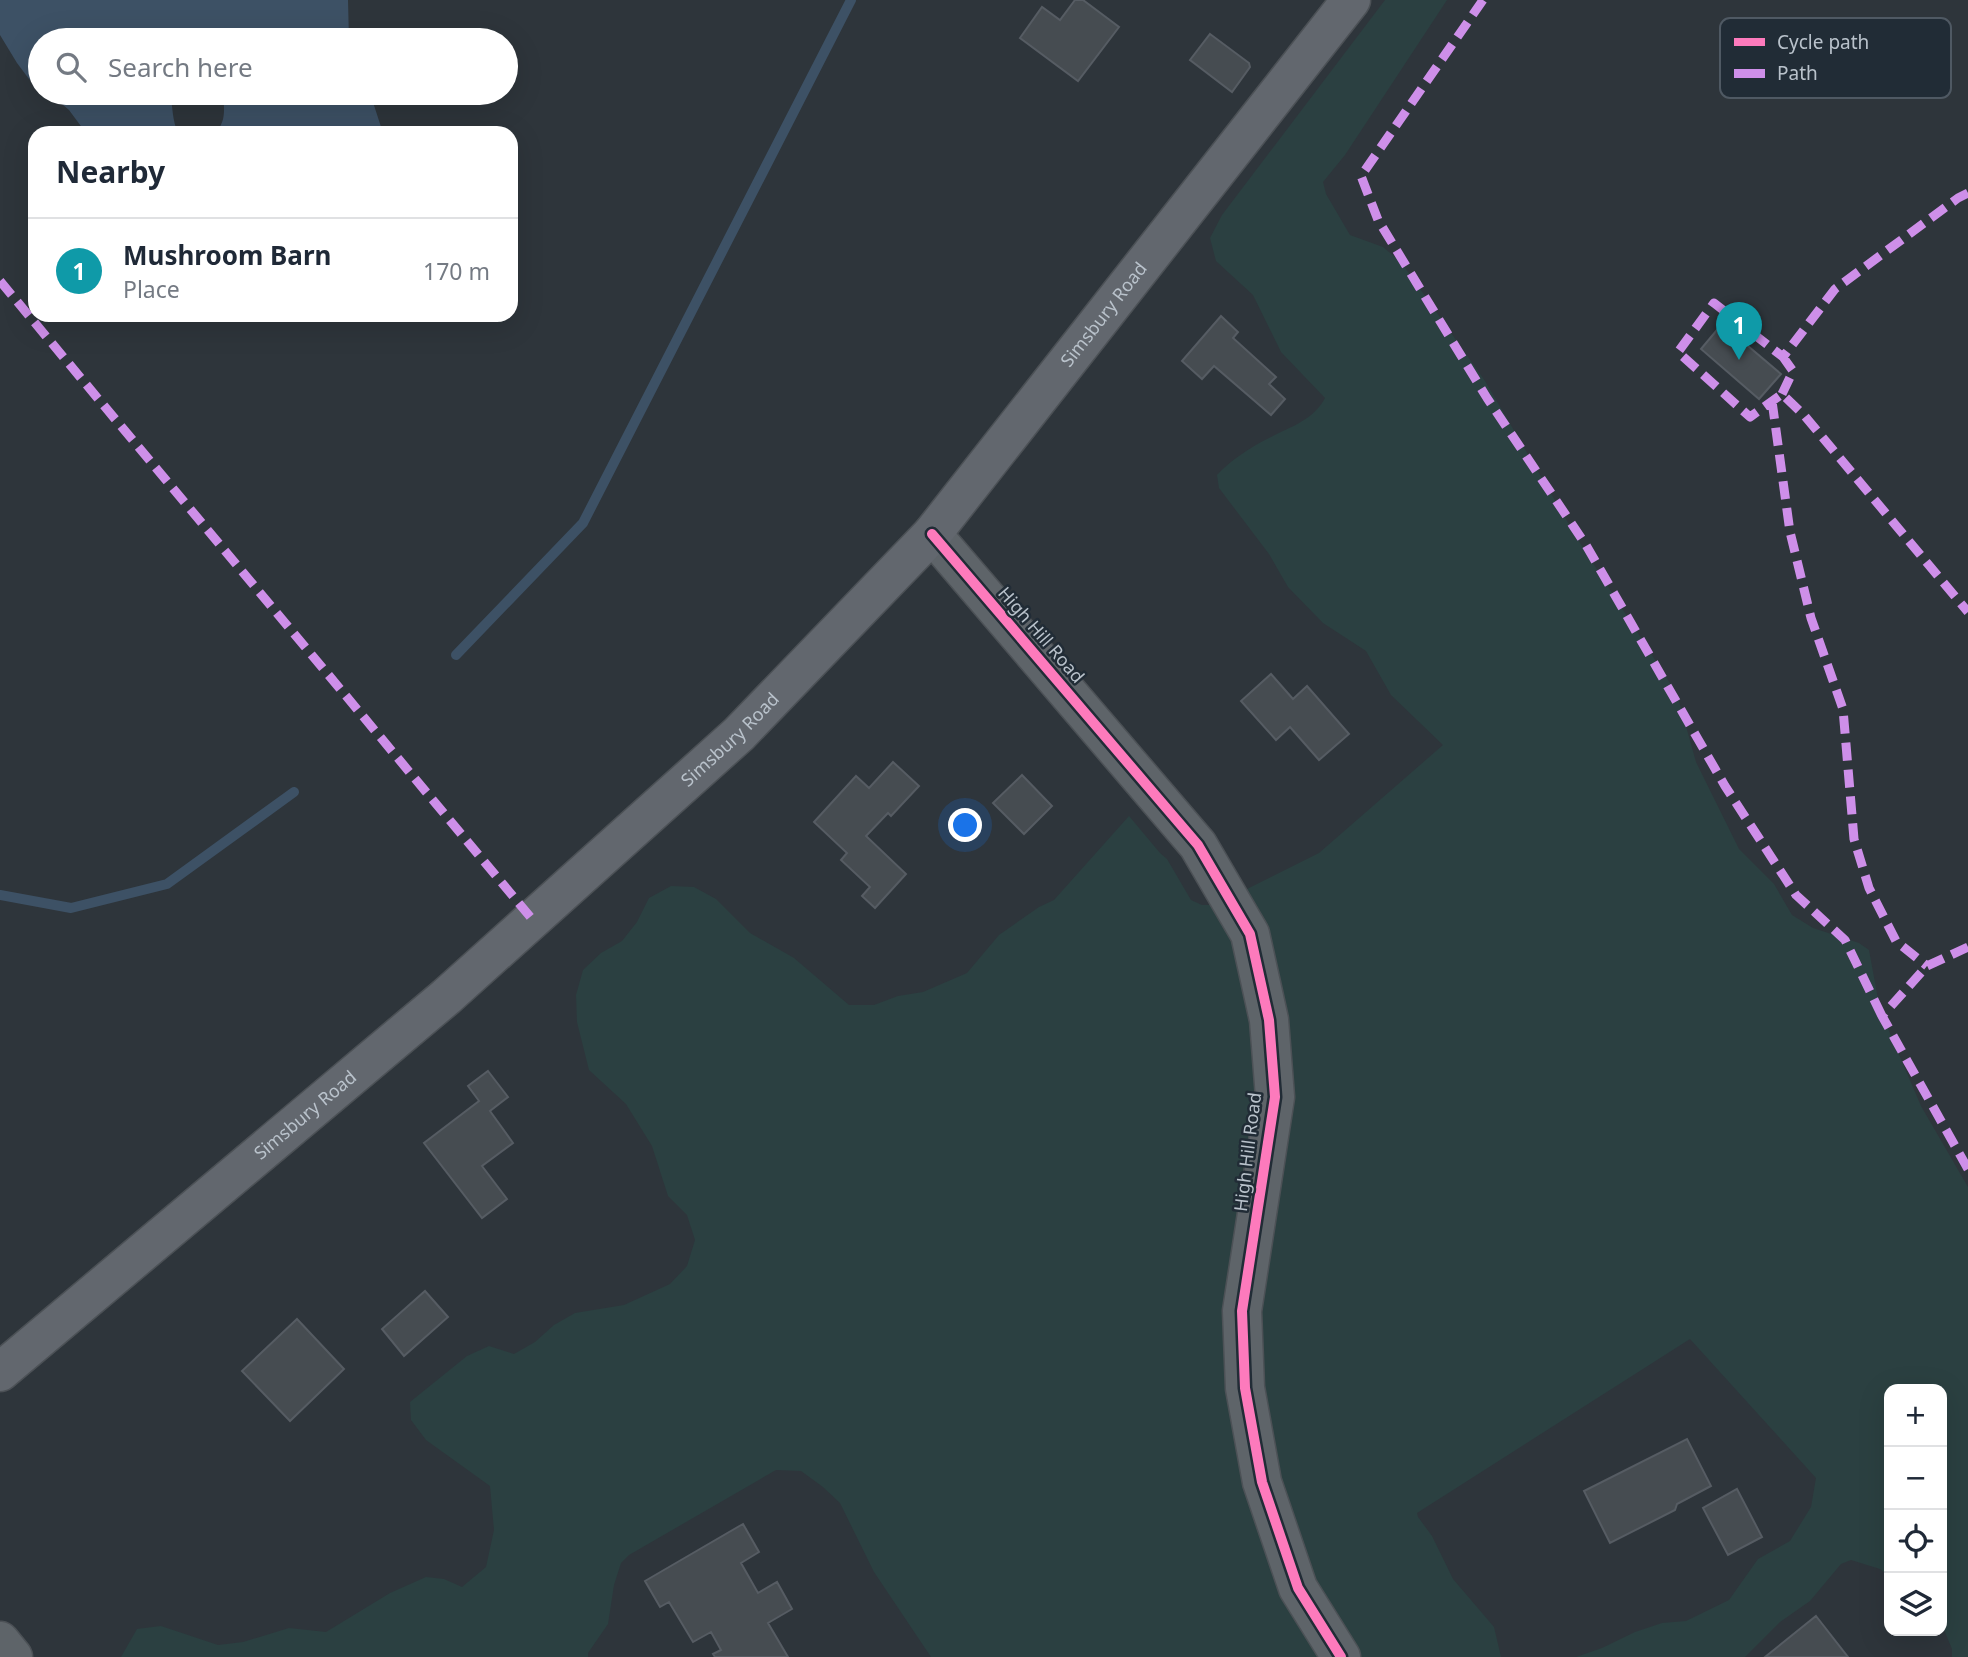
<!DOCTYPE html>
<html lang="en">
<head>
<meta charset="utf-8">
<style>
  body { margin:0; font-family:"Noto Sans",sans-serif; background:#f6f6f7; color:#1f2937 }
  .controls { position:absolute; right:21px; bottom:21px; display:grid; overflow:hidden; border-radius:14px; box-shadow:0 7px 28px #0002 }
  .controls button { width:63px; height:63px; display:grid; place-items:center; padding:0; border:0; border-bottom:2px solid #e0e1e3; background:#fff; color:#1f2937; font:35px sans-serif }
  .you { position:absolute; left:966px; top:826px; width:24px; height:24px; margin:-18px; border:5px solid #fff; border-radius:50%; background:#1a73e8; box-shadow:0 0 0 10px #1a73e833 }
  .badge { display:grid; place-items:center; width:46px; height:46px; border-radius:50%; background:#7c3aed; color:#fff; font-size:23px; font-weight:700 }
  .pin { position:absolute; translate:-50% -58px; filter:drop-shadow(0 2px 4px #0008) }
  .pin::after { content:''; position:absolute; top:37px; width:24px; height:21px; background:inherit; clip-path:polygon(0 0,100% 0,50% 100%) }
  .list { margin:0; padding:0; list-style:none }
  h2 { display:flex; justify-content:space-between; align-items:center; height:91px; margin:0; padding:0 28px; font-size:30px }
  h2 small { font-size:23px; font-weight:400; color:#747a83 }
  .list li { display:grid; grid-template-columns:46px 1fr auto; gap:21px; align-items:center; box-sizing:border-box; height:105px; padding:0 28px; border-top:2px solid #e0e1e3 }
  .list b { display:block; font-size:26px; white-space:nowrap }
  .list p { margin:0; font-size:23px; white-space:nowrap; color:#747a83 }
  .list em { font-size:23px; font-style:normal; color:#747a83 }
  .icon { flex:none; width:38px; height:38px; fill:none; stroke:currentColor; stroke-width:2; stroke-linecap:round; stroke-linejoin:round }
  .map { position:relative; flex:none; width:1968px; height:1657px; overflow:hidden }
  .search { position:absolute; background:#fff; box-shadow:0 7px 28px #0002; left:28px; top:28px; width:490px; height:77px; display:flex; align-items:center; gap:18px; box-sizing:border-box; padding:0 24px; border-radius:38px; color:#747a83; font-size:26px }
  .panel { position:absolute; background:#fff; box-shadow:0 7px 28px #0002; left:28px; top:126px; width:490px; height:196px; border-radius:21px }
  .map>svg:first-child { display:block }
</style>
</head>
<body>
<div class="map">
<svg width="1968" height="1657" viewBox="0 0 1968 1657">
  <rect width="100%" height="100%" fill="#2e353b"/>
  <path fill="#2b4041" d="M 1385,0 L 1447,0 L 1345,155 L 1323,182 L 1326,194 L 1350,235 L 1383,247 L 1401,262 L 1485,381 L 1580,543 L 1677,694 L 1696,762 L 1739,849 L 1774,884 L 1792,915 L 1813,928 L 1859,943 L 1869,950 L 1880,1010 L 1921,1106 L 1968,1187 L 1968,1657 L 1952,1657 L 1952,1649 L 1942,1625 L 1942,1389 L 1889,1389 L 1889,1576 L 1880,1569 L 1851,1560 L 1841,1564 L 1810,1601 L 1780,1622 L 1745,1657 L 1576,1657 L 1602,1648 L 1635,1632 L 1662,1623 L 1686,1621 L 1729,1600 L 1758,1559 L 1790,1541 L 1811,1507 L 1816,1478 L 1690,1339 L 1417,1513 L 1418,1517 L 1432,1536 L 1453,1579 L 1494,1627 L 1501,1657 L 931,1657 L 874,1572 L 840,1503 L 823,1487 L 801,1471 L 776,1470 L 629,1555 L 621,1563 L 614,1585 L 608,1624 L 588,1653 L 588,1657 L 121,1657 L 137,1629 L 161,1626 L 218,1645 L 243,1642 L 289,1628 L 326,1632 L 390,1593 L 426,1577 L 444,1579 L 462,1587 L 486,1567 L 494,1530 L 490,1486 L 426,1440 L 411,1420 L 410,1402 L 467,1356 L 489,1346 L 514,1354 L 535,1342 L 554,1325 L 575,1313 L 624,1305 L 670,1284 L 687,1266 L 695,1240 L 687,1215 L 668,1196 L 652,1146 L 626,1104 L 589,1070 L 577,1022 L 576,995 L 583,970 L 601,953 L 622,941 L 637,922 L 649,898 L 671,886 L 694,887 L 716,899 L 750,933 L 794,958 L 849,1005 L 874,1005 L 898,996 L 923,992 L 967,973 L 999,935 L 1039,907 L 1054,900 L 1129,816 L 1160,853 L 1167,859 L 1191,900 L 1202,905 L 1215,905 L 1319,853 L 1443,745 L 1391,695 L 1366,651 L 1323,623 L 1288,587 L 1269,554 L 1219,488 L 1217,475 C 1230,461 1249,448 1267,439 C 1289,427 1313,421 1325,398 L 1281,352 L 1253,295 L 1216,261 L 1210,238 L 1222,215 Z"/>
  <path fill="#3d5165" d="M 0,0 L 348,0 L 349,40 L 196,40 C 193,37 191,33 187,31 C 174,25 156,31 145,38 L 145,40 L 40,40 L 40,87 L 29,79 L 17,63 L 0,35 Z
    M 49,93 L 170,93 C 173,107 172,120 178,133 L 86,133 L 69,110 Z
    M 223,93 L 370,93 L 383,133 L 214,133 C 227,123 224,108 223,93 Z"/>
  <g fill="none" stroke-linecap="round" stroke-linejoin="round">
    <path stroke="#3d5165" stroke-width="10" d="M 456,655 L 583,523 L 851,0
      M 0,895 L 71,908 L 167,884 L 294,792"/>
  </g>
  <path fill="#464c51" stroke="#565c63" stroke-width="2" d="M 1075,0 L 1083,0 L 1119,27 L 1078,81 L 1020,38 L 1042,7 L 1060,20 Z
    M 1210,34 L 1249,63 L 1250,67 L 1232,92 L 1190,60 Z
    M 1221,316 L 1238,332 L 1233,338 L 1276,377 L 1269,384 L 1285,399 L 1271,415 L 1214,366 L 1202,379 L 1182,361 Z
    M 1722,324 L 1781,374 L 1759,399 L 1701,349 Z
    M 1271,674 L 1293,699 L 1307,686 L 1349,734 L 1319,760 L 1290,727 L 1276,740 L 1241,701 Z
    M 893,762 L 919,786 L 891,816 L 888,813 L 866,836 L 906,874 L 875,908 L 862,896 L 870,887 L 841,860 L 847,853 L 814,822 L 856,776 L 869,788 Z
    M 1022,775 L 1052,806 L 1024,834 L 993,803 Z
    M 488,1071 L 508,1097 L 490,1111 L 513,1143 L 482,1166 L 507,1199 L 482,1218 L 424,1143 L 479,1101 L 468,1086 Z
    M 425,1291 L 448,1317 L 404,1356 L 382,1329 Z
    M 297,1319 L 344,1369 L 290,1421 L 242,1371 Z
    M 1687,1439 L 1711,1486 L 1677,1504 L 1675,1510 L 1610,1543 L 1584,1491 Z
    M 1737,1489 L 1762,1537 L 1728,1555 L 1703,1508 Z
    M 743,1524 L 759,1552 L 741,1563 L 758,1593 L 777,1582 L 792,1609 L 768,1623 L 788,1657 L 715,1657 L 713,1654 L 721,1650 L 711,1632 L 693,1642 L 669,1602 L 660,1607 L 645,1581 Z
    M 1816,1616 L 1848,1657 L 1765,1657 Z"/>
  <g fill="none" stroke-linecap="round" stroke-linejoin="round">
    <defs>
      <path id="minor" d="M 932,534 L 1198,845 L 1250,934 L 1269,1020 L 1275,1097 L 1242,1311 L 1245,1388 L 1262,1482 L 1298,1588 L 1341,1657
        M 0,1641 L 13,1657"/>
      <g id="secondary">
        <path id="s1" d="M 0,1372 L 446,997 L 739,734 L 932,534 L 1351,0"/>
      </g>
    </defs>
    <use href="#minor" stroke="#4c5156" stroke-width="41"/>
    <use href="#secondary" stroke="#4c5156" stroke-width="41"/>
    <use href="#minor" stroke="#5e6469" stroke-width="38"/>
    <use href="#secondary" stroke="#62676e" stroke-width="38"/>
    <path stroke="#ce8fe9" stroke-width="9" stroke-dasharray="18 9" stroke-linecap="butt" d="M 1483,0 L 1361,176 L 1378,220 L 1487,398 L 1586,545 L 1725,786 L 1796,895 L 1845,940 L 1882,1016
      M 1968,193 L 1958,198 L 1835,289 L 1783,357 L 1714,303 L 1678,352 L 1750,417 L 1782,394 L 1804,415 L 1968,612
      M 0,281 L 532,919
      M 1782,394 L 1793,371 L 1783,357
      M 1772,401 L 1790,532 L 1811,618 L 1843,709 L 1854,839 L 1869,888 L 1896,941 L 1927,966
      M 1968,947 L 1927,966 L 1882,1016 L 1968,1169"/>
    <defs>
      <path id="cycleway" d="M 932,534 L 1198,845 L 1250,934 L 1269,1020 L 1275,1097 L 1242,1311 L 1245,1388 L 1262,1482 L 1298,1588 L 1341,1657"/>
    </defs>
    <use href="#cycleway" stroke="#212c36" stroke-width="15"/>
    <use href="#cycleway" stroke="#fd7abc" stroke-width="10"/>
  </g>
  <g text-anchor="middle" stroke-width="5" stroke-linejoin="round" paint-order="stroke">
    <g font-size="18" fill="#b9c2cb" stroke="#212c36">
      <text dy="6" stroke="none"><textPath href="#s1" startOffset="1533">Simsbury Road</textPath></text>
      <text transform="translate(1041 635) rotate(49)" y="6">High Hill Road</text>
      <text dy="6" stroke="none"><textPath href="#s1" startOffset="966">Simsbury Road</textPath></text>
      <text dy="6" stroke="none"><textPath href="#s1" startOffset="399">Simsbury Road</textPath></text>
      <text transform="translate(1248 1152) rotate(-83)" y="6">High Hill Road</text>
    </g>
  </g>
  <rect x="1720" y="18" width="231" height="80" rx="10" fill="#212c36" stroke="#4f5963" stroke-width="2"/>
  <rect x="1734" y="38" width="31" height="8" fill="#fd7abc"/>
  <rect x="1734" y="69" width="31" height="9" fill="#ce8fe9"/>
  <g font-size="19" fill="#b9c2cb">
    <text x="1777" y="49">Cycle path</text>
    <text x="1777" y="80">Path</text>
  </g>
</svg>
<div class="controls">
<button>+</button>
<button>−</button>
<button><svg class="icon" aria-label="locate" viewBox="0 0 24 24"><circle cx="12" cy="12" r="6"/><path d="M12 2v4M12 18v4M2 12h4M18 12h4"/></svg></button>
<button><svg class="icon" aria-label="layers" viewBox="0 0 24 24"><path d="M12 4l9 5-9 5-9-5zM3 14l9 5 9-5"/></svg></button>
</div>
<div class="you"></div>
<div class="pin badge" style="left:1739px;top:360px;background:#0f9aa8">1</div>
<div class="search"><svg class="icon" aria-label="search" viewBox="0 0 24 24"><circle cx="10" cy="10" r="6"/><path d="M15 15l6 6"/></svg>Search here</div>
<section class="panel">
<h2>Nearby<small></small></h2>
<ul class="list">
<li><span class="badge" style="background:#0f9aa8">1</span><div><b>Mushroom Barn</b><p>Place</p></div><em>170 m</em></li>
</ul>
</section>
</div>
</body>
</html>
